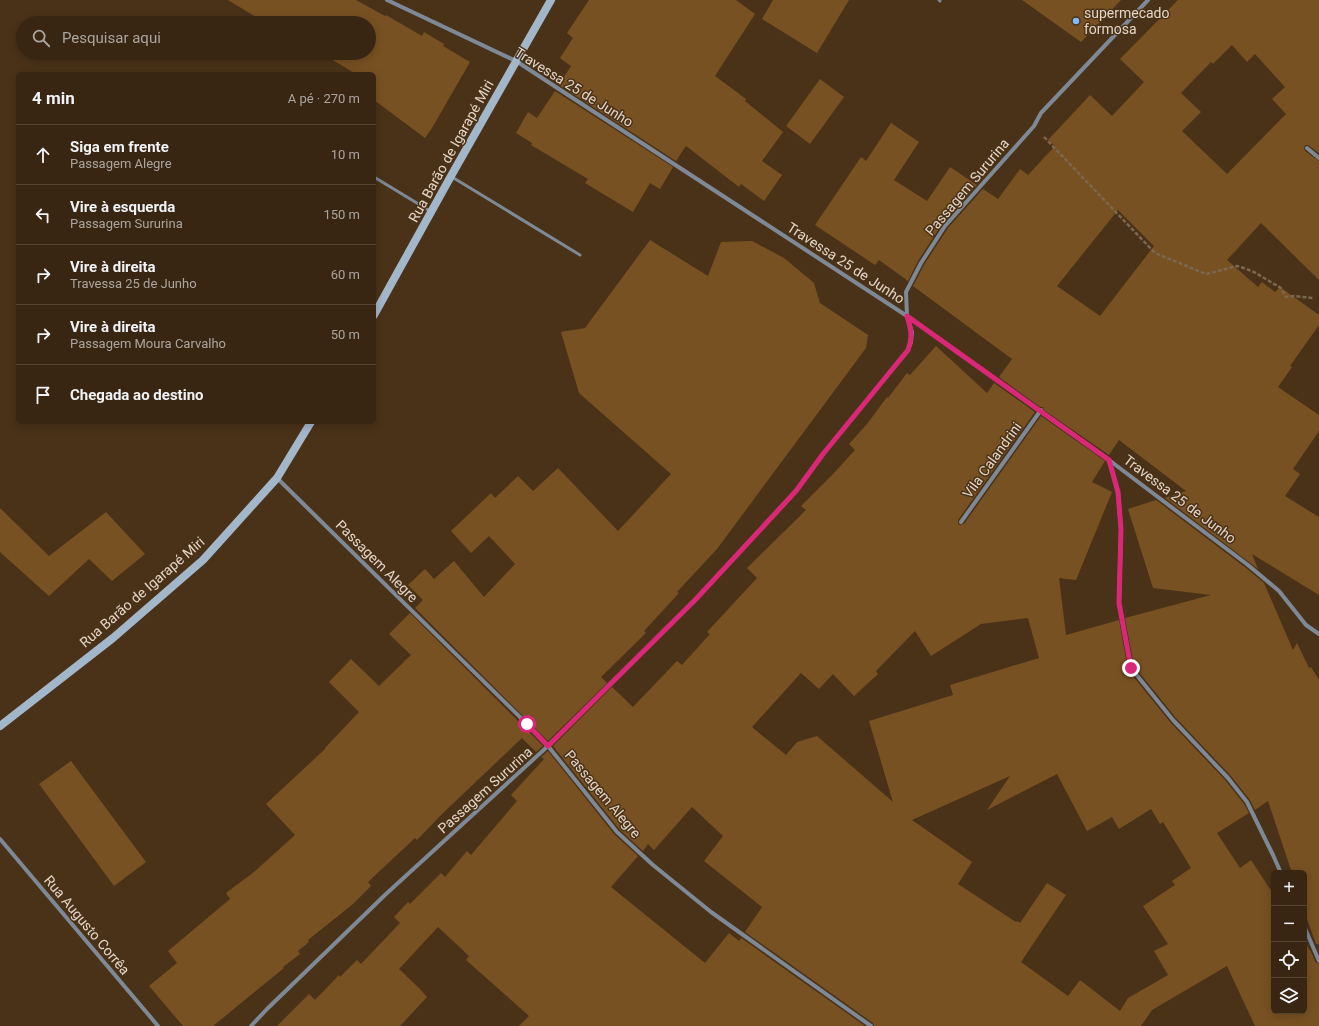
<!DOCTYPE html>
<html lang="pt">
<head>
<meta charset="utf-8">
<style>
  body { margin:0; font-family:Roboto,sans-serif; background:#3f2e1b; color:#f1f3f6 }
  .controls { position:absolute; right:12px; bottom:12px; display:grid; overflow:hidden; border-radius:6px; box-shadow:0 2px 10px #0003 }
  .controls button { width:36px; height:36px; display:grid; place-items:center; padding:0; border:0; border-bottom:1px solid #524332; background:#382612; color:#f1f3f6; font:20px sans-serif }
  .stop { position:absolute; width:12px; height:12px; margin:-9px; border:3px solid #db2777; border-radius:50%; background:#fff }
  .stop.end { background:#db2777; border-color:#fff; box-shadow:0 1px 4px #0008 }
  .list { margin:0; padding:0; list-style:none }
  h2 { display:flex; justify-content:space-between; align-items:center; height:52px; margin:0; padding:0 16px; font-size:17px }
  h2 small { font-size:13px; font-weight:400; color:#aba59f }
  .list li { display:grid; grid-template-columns:26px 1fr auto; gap:12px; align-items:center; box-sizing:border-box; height:60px; padding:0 16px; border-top:1px solid #524332 }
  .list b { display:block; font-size:15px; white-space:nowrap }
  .list p { margin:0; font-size:13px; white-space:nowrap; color:#aba59f }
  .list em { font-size:13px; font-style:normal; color:#aba59f }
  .icon { flex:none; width:22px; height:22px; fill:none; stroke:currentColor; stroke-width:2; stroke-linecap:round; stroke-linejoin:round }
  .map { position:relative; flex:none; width:1319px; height:1026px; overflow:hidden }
  .search { position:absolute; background:#382612; box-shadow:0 2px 10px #0003; left:16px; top:16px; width:360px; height:44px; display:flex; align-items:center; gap:10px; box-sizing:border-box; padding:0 14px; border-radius:22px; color:#aba59f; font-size:15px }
  .panel { position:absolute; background:#382612; box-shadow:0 2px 10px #0003; left:16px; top:72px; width:360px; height:352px; border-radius:6px }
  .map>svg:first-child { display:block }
</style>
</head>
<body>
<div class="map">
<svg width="1319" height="1026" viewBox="0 0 1319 1026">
  <rect width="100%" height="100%" fill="#4a3218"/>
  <path fill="#785122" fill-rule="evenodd" d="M 228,0 L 356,0 L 385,16 L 386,15 L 422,36 L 424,32 L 444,44 L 443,46 L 470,62 L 432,128 L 425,138 L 374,100 L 374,74 L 356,74 L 321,53 L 369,53 L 369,23 L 271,23 L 268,21 L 266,23 Z
    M 589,0 L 736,0 L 755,14 L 715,76 L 746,99 L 745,101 L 783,132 L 762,161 L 782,175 L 764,201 L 741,184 L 739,187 L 686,146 L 676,161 L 559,85 L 571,66 L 560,58 L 573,38 L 567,33 Z
    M 773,0 L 849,0 L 817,53 L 762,19 Z
    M 1022,0 L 1121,0 L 1081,42 Z
    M 1178,0 L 1319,0 L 1319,153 L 1308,145 L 1305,145 L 1304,148 L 1305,151 L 1319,161 L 1319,280 L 1261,223 L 1227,260 L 1258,287 L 1262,282 L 1275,292 L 1280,287 L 1319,315 L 1319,325 L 1290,366 L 1292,367 L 1278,387 L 1319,415 L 1319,431 L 1293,469 L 1300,474 L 1285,496 L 1319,517 L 1319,595 L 1252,554 L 1258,569 L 1165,498 L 1186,491 L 1119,440 L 1109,455 L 1044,410 L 1043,407 L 1040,407 L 999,377 L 1012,359 L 913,286 L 924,265 L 948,228 L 983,189 L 998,199 L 1020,169 L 1028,175 L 1055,146 L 1048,140 L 1090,95 L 1112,116 L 1144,82 L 1120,59 ZM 1232,45 L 1247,62 L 1255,54 L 1285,87 L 1272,99 L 1286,114 L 1227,174 L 1182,131 L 1201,112 L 1181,93 L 1211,62 L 1213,64 ZM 1118,210 L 1154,246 L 1100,316 L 1057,286 Z
    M 820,79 L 844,97 L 810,144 L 786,126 Z
    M 555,91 L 673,167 L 660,189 L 650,183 L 633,212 L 585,183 L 588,179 L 531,145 L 532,143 L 516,133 L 528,112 L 537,118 Z
    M 891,123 L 919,142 L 894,180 L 927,201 L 950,167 L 977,185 L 942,224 L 918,261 L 908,281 L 879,260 L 875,265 L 815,225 L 861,157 L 866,161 Z
    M 650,240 L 708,276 L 721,242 L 752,241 L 784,258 L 814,283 L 820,303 L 868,335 L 866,348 L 717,549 L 677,592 L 679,593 L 644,631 L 646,633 L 601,677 L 607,683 L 548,741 L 415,608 L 423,600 L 408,585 L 425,569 L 434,579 L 454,561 L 484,597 L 515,564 L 489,536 L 471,553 L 451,531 L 491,493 L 495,498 L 518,476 L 533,491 L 558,468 L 618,531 L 671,474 L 579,393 L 561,332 L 585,328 Z
    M 936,346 L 987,393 L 994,383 L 1035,412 L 958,520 L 958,523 L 959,525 L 964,524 L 1041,416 L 1105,461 L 1092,482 L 1112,492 L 1076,580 L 1059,578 L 1066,635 L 1119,620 L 1128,670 L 1170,722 L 1225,780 L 1244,804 L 1249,813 L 1217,833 L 1240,868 L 1251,860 L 1274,895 L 1274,1011 L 1304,1011 L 1304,941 L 1311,952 L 1316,963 L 1319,964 L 1319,1026 L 1255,1026 L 1227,966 L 1152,1010 L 1141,1026 L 874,1026 L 873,1023 L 745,932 L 762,907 L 704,861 L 723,836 L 692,807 L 654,850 L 648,844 L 643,851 L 620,830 L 553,746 L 612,687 L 633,707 L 677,661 L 682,665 L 710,634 L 707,632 L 757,578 L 747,568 L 806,510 L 801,506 L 833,474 L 855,450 L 849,444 L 867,424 L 887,397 L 888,398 L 907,373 L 910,375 ZM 1028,618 L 1039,658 L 950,685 L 953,695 L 869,721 L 893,802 L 817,736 L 797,742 L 786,755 L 752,727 L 801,673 L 819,689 L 833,674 L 854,696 L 878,674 L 876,671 L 915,631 L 931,656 L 981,624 ZM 1057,774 L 1087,831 L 1112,817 L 1119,829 L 1151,809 L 1160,824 L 1163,822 L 1191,868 L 1172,881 L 1175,885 L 1143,906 L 1168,944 L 1154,951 L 1168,975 L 1128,998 L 1120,1011 L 1080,980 L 1068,996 L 1021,962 L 1066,895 L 1047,883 L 1020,923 L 1017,921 L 1016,922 L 958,884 L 972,862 L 912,820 L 1010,776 L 987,810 Z
    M 1156,500 L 1246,568 L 1264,583 L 1293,650 L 1297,643 L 1309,668 L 1311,667 L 1319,680 L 1319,944 L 1316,944 L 1304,911 L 1304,873 L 1292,873 L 1268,801 L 1255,810 L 1250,800 L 1231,776 L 1176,718 L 1134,666 L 1125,618 L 1211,595 L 1153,588 L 1128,509 Z
    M 0,508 L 49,556 L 106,512 L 145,554 L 112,581 L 89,559 L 49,596 L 0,552 Z
    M 410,613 L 543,746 L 536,752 L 522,738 L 442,814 L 417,840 L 415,838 L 368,882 L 371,886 L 353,904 L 308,940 L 309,942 L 298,951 L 300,954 L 283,967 L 284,968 L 213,1026 L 183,1026 L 149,986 L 177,963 L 168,951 L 230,899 L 226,893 L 254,872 L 295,835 L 266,804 L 325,749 L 325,748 L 359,712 L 329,682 L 351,659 L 379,686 L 411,655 L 389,634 Z
    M 548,751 L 614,834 L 638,856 L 611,887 L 705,963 L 729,933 L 739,941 L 741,938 L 865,1026 L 519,1026 L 529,1016 L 466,960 L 469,956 L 438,927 L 399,969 L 420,989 L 427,997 L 400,1026 L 277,1026 L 309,994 L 315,1000 L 339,975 L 340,977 L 357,960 L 361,964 L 400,923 L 394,917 L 408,902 L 410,904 L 441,873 L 445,877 L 467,851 L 471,855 L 517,801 L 511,795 L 544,759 L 541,757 Z
    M 71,761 L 146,862 L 114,886 L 39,784 Z"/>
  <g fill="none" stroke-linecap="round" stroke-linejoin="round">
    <path stroke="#7c6751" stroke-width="2.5" stroke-dasharray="4 2" stroke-linecap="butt" d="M 1044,137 L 1155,253 L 1206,274 L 1237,266 L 1244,268 L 1254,272 L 1281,288 L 1286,297 L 1294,296 L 1313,298"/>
    <path stroke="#7d8996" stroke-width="3" d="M 939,0 L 940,1
      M 374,177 L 430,211
      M 452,177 L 580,255"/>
    <path stroke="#7d8996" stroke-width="4" d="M 387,0 L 516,61 L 907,316 L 1109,460 L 1248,565 L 1279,591 L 1306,625 L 1319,634
      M 1307,148 L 1319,158
      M 1109,460 L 1118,492 L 1121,529 L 1119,603 L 1131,668 L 1173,720 L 1228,778 L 1247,802 L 1273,855 L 1281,873
      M 277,478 L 527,724 L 548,746 L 617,832 L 653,865 L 711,912 L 871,1026
      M 961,522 L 1041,410
      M 0,839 L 158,1026
      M 1304,926 L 1319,961
      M 251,1026 L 267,1009 L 386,894 L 548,746 L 696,599 L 796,491 L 823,454 L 908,350 L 911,342 L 912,332 L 907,316 L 906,292 L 921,263 L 945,226 L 1034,126 L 1041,113 L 1148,0"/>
    <path stroke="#a3b7cb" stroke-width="8" d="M 374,315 L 451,176 L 551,0
      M 0,726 L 113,638 L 203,560 L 277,478 L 311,422"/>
  </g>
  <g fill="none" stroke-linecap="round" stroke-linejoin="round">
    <path stroke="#db2777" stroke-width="5" d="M 527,724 L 548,746 L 696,599 L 796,491 L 823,454 L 908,350 C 913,337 911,329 907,316 L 1109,460 L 1118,492 L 1121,529 L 1119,603 L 1131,668"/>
  </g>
  <circle fill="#7ebdf9" stroke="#4a3218" stroke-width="1.5" cx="1076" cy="21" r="4"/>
  <g text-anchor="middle" stroke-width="3" stroke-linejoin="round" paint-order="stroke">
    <g font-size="14" fill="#e4d5c6" stroke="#4a3218" text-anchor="start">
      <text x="1084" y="18">supermecado<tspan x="1084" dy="16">formosa</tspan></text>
    </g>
    <g font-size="14" fill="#e4d5c6" stroke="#4a3218">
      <text transform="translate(574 87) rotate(32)" y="5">Travessa 25 de Junho</text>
      <text transform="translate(451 151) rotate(-61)" y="5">Rua Barão de Igarapé Miri</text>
      <text transform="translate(967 187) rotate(-50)" y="5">Passagem Sururina</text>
      <text transform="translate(846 263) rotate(33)" y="5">Travessa 25 de Junho</text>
      <text transform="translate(992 460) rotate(-54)" y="5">Vila Calandrini</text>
      <text transform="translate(1180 499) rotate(37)" y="5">Travessa 25 de Junho</text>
      <text transform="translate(377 561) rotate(45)" y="5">Passagem Alegre</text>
      <text transform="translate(142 592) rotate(-41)" y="5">Rua Barão de Igarapé Miri</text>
      <text transform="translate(485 790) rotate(-42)" y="5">Passagem Sururina</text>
      <text transform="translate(603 794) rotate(50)" y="5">Passagem Alegre</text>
      <text transform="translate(87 925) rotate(50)" y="5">Rua Augusto Corrêa</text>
    </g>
  </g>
</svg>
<div class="controls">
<button>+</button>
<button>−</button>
<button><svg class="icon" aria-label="locate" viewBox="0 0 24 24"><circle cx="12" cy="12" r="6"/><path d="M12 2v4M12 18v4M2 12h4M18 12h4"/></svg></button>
<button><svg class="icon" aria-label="layers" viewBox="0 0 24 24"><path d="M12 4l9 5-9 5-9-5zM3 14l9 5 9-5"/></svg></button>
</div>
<div class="stop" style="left:527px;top:724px"></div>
<div class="stop end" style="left:1131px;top:668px"></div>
<div class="search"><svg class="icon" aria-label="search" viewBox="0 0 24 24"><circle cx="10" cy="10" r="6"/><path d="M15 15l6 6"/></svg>Pesquisar aqui</div>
<section class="panel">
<h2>4 min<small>A pé · 270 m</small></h2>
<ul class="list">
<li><svg class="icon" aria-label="ahead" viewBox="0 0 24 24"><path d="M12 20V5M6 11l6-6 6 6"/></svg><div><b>Siga em frente</b><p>Passagem Alegre</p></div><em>10 m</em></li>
<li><svg class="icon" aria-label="left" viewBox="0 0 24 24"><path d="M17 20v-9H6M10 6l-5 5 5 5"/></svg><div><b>Vire à esquerda</b><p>Passagem Sururina</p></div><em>150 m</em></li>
<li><svg class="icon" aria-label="right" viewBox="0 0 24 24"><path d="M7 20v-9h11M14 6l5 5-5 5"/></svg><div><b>Vire à direita</b><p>Travessa 25 de Junho</p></div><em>60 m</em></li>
<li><svg class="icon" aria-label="right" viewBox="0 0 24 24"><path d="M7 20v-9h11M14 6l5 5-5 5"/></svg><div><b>Vire à direita</b><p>Passagem Moura Carvalho</p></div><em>50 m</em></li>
<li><svg class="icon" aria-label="arrive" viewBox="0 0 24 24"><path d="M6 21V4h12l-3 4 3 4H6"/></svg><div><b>Chegada ao destino</b></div></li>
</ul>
</section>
</div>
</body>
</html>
